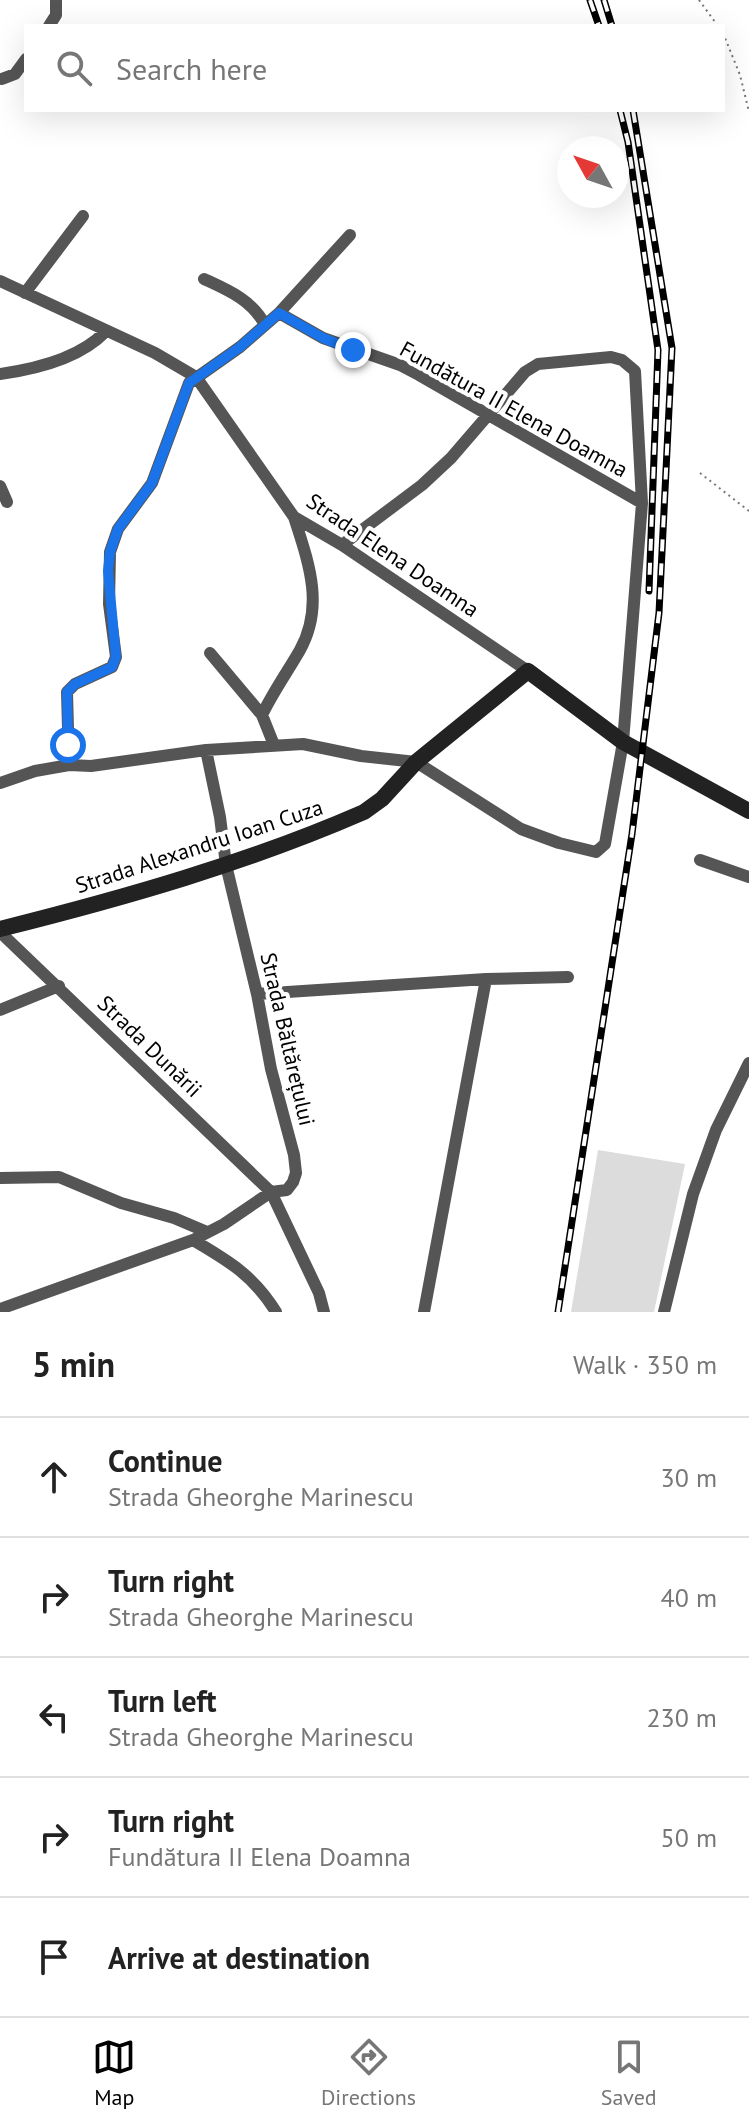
<!DOCTYPE html>
<html lang="en">
<head>
<meta charset="utf-8">
<style>
  body { margin:0; font-family:"PT Sans",sans-serif; background:#f2f2f2; color:#222 }
  .compass { position:absolute; left:557px; top:136px; width:72px; height:72px; border-radius:50%; background:#fff; box-shadow:0 8px 32px #0002; rotate:310deg }
  .stop { position:absolute; width:24px; height:24px; margin:-18px; border:6px solid #1a73e8; border-radius:50%; background:#fff }
  .stop.end { background:#1a73e8; border-color:#fff; box-shadow:0 2px 8px #0008 }
  .list { margin:0; padding:0; list-style:none }
  h2 { display:flex; justify-content:space-between; align-items:center; height:104px; margin:0; padding:0 32px; font-size:34px }
  h2 small { font-size:26px; font-weight:400; color:#767676 }
  .list li { display:grid; grid-template-columns:52px 1fr auto; gap:24px; align-items:center; box-sizing:border-box; height:120px; padding:0 32px; border-top:2px solid #e0e0e0 }
  .list b { display:block; font-size:30px; white-space:nowrap }
  .list p { margin:0; font-size:26px; white-space:nowrap; color:#767676 }
  .list em { font-size:26px; font-style:normal; color:#767676 }
  .icon { flex:none; width:44px; height:44px; fill:none; stroke:currentColor; stroke-width:2; stroke-linecap:round; stroke-linejoin:round }
  .map { position:relative; flex:none; width:749px; height:1312px; overflow:hidden }
  .search { position:absolute; background:#fff; box-shadow:0 8px 32px #0002; left:24px; right:24px; top:24px; height:88px; display:flex; align-items:center; gap:20px; box-sizing:border-box; padding:0 28px; border-radius:0px; color:#767676; font-size:30px }
  .sheet { height:704px; background:#fff }
  nav { display:flex; justify-content:space-around; align-items:center; box-sizing:border-box; height:112px; border-top:2px solid #e0e0e0; background:#fff; font-size:22px; color:#767676 }
  nav a { display:grid; justify-items:center; gap:4px }
  nav .on { color:#000 }
  .map>svg:first-child { display:block }
</style>
</head>
<body>
<div class="map">
<svg width="749" height="1312" viewBox="0 0 749 1312">
  <rect width="100%" height="100%" fill="#fff"/>
  <path fill="#dcdcdc" d="M 598,1150 L 685,1164 L 654,1312 L 571,1312 Z"/>
  <g fill="none" stroke-linecap="round" stroke-linejoin="round">
    <path stroke="#777" stroke-width="2" stroke-dasharray="2 4" stroke-linecap="butt" d="M 699,0 L 718,26
      M 723,33 L 740,75 L 749,112
      M 700,473 L 749,511"/>
    <path stroke="#555" stroke-width="12" d="M 49,26 L 56,15 L 56,0
      M 2,79 L 15,74 L 26,59
      M 204,279 C 228,290 252,300 265,325
      M 0,281 L 155,353 L 196,377 L 294,517 L 342,545 L 528,671
      M 25,293 L 83,216
      M 279,313 L 323,338 L 400,365 L 419,375 L 642,503
      M 0,374 C 36,369 79,359 105,332
      M 0,486 L 7,502
      M 210,653 L 262,715 L 274,745
      M 262,715 C 273,692 288,671 300,650 C 325,605 308,561 294,517
      M 206,750 L 220,817 L 226,865 L 257,994 L 271,1069 L 294,1155 L 296,1173 L 293,1182 L 287,1190 L 271,1192 L 319,1293 L 324,1312
      M 69,765 L 67,692 L 75,684 L 112,667 L 116,657 L 109,604 L 110,552 L 118,529 L 152,483 L 189,383 L 240,347 L 279,313 L 350,235
      M 0,783 L 35,771 L 69,765 L 91,766 L 206,750 L 303,744 L 361,756 L 416,762 L 521,829 L 559,843 L 596,852 L 605,844 L 623,742 L 642,503 L 635,371 L 622,360 L 611,357 L 538,364 L 525,372 L 451,458 L 422,485 L 342,545
      M 700,860 L 749,877
      M 0,932 L 271,1192 L 224,1224 L 193,1240 L 0,1309
      M 257,994 L 486,979 L 568,977
      M 0,1010 L 59,986
      M 0,1178 L 59,1177 L 121,1203 L 174,1218 L 207,1232
      M 193,1240 C 229,1261 254,1276 276,1312
      M 424,1312 L 486,979
      M 664,1312 L 693,1194 L 716,1130 L 749,1063"/>
    <path stroke="#222" stroke-width="16" d="M 0,929 C 124,898 247,863 364,812 L 382,799 L 416,762 L 528,671 L 623,742 L 749,811"/>
    <defs>
      <path id="rail" d="M 590,0 L 599,26
        M 604,0 L 612,26
        M 620,110 L 628,142 L 658,350 L 649,591
        M 558,1312 L 632,834 L 659,613 L 672,348 L 633,110"/>
    </defs>
    <use href="#rail" stroke="#000" stroke-width="7"/>
    <use href="#rail" stroke="#fff" stroke-width="4" stroke-dasharray="12" stroke-linecap="butt"/>
  </g>
  <g fill="none" stroke-linecap="round" stroke-linejoin="round">
    <path stroke="#1a73e8" stroke-width="10" d="M 68,745 L 67,692 L 75,684 L 112,667 L 116,657 L 108,571 L 110,552 L 118,529 L 152,483 L 189,383 L 240,347 L 279,313 L 323,338 L 353,350"/>
  </g>
  <g text-anchor="middle" stroke-width="8" stroke-linejoin="round" paint-order="stroke">
    <g font-size="22" fill="#000" stroke="#fff">
      <text transform="translate(514 409) rotate(29)" y="8">Fundătura II Elena Doamna</text>
      <text transform="translate(393 555) rotate(34)" y="8">Strada Elena Doamna</text>
      <text transform="translate(199 846) rotate(-18)" y="8">Strada Alexandru Ioan Cuza</text>
      <text transform="translate(288 1039) rotate(77)" y="8">Strada Băltărețului</text>
      <text transform="translate(150 1046) rotate(44)" y="8">Strada Dunării</text>
    </g>
  </g>
</svg>
<svg class="compass" viewBox="-18 -18 36 36"><path d="M0-13l5 13h-10z" fill="#e53935"/><path d="M0 13l5-13h-10z" fill="#767676"/></svg>
<div class="stop" style="left:68px;top:745px"></div>
<div class="stop end" style="left:353px;top:350px"></div>
<div class="search"><svg class="icon" aria-label="search" viewBox="0 0 24 24"><circle cx="10" cy="10" r="6"/><path d="M15 15l6 6"/></svg>Search here</div>
</div>
<section class="sheet">
<h2>5 min<small>Walk · 350 m</small></h2>
<ul class="list">
<li><svg class="icon" aria-label="ahead" viewBox="0 0 24 24"><path d="M12 20V5M6 11l6-6 6 6"/></svg><div><b>Continue</b><p>Strada Gheorghe Marinescu</p></div><em>30 m</em></li>
<li><svg class="icon" aria-label="right" viewBox="0 0 24 24"><path d="M7 20v-9h11M14 6l5 5-5 5"/></svg><div><b>Turn right</b><p>Strada Gheorghe Marinescu</p></div><em>40 m</em></li>
<li><svg class="icon" aria-label="left" viewBox="0 0 24 24"><path d="M17 20v-9H6M10 6l-5 5 5 5"/></svg><div><b>Turn left</b><p>Strada Gheorghe Marinescu</p></div><em>230 m</em></li>
<li><svg class="icon" aria-label="right" viewBox="0 0 24 24"><path d="M7 20v-9h11M14 6l5 5-5 5"/></svg><div><b>Turn right</b><p>Fundătura II Elena Doamna</p></div><em>50 m</em></li>
<li><svg class="icon" aria-label="arrive" viewBox="0 0 24 24"><path d="M6 21V4h12l-3 4 3 4H6"/></svg><div><b>Arrive at destination</b></div></li>
</ul>
</section>
<nav>
<a class="on"><svg class="icon" aria-label="map" viewBox="0 0 24 24"><path d="M3 6l6-2 6 2 6-2v14l-6 2-6-2-6 2zM9 4v14M15 6v14"/></svg>Map</a>
<a><svg class="icon" aria-label="directions" viewBox="0 0 24 24"><path d="M12 3l9 9-9 9-9-9zM9 14v-3h6M13 9l2 2-2 2"/></svg>Directions</a>
<a><svg class="icon" aria-label="saved" viewBox="0 0 24 24"><path d="M7 4h10v16l-5-4-5 4z"/></svg>Saved</a>
</nav>
</body>
</html>
